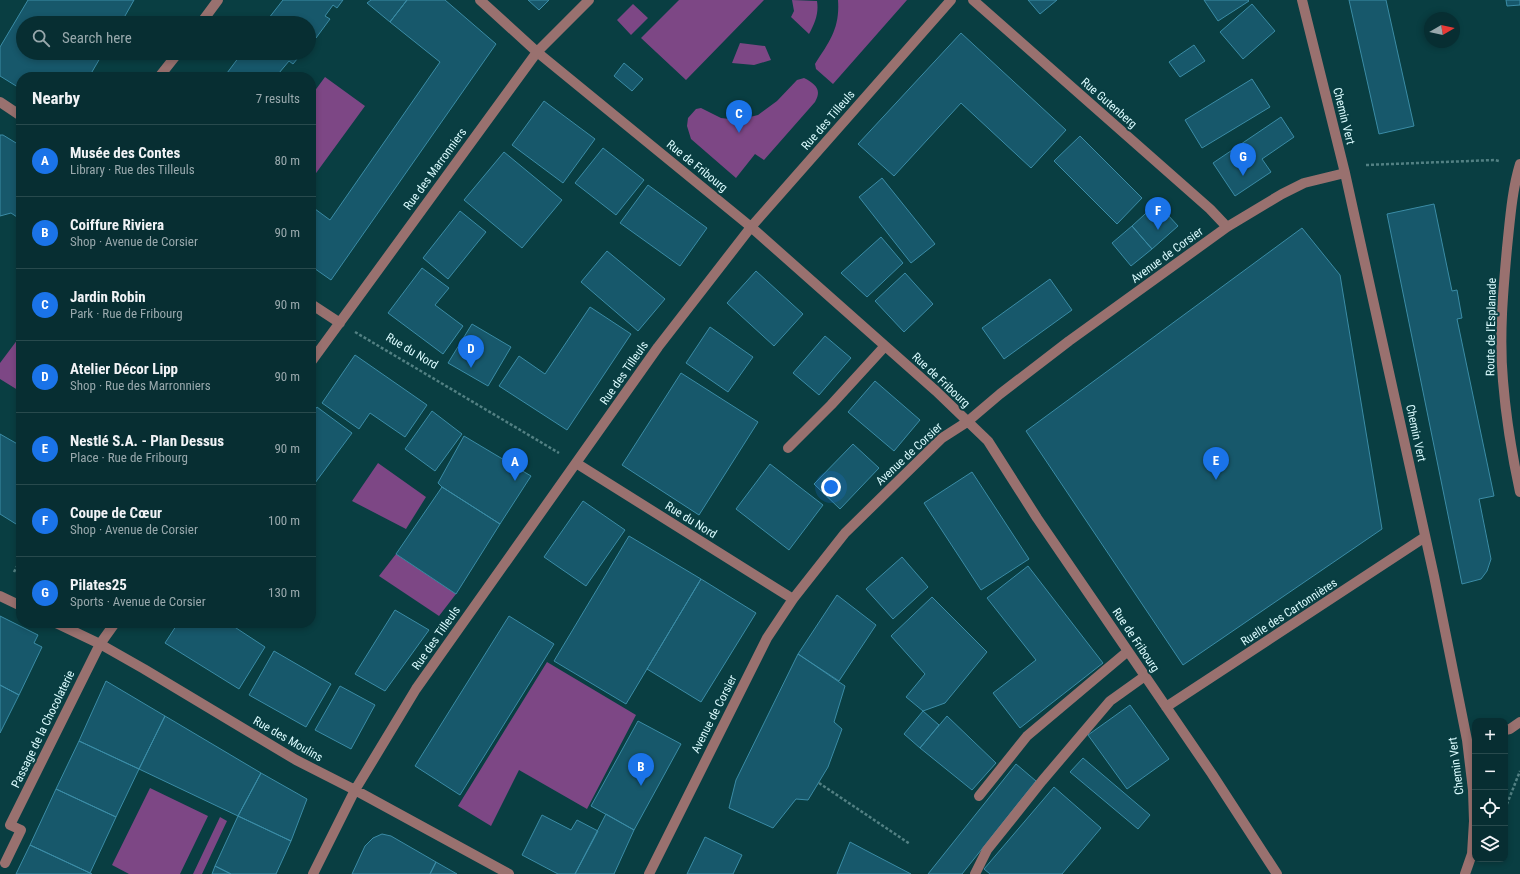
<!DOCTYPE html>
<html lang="en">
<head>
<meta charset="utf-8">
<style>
  body { margin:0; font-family:"Roboto Condensed",sans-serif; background:#10363a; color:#f1f3f6 }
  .controls { position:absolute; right:12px; bottom:12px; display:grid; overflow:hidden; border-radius:8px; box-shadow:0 2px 6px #0003 }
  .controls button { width:36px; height:36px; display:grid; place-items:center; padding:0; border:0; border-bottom:1px solid #284a4d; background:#072e32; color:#f1f3f6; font:20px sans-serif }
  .compass { position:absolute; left:1424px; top:12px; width:36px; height:36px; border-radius:50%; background:#072e32; box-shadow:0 2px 6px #0003; rotate:81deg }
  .you { position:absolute; left:831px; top:487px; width:14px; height:14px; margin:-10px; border:3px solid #fff; border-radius:50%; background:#1a73e8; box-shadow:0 0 0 6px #1a73e833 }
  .badge { display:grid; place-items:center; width:26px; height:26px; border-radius:50%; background:#1a73e8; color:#fff; font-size:13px; font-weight:700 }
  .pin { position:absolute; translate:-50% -33px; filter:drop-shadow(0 1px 2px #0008) }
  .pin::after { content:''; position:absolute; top:21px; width:14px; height:12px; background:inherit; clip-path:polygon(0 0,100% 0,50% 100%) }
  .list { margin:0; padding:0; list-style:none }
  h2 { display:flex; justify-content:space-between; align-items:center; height:52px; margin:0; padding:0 16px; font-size:17px }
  h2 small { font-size:13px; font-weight:400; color:#98a8ac }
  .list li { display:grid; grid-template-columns:26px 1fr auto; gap:12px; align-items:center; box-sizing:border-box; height:72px; padding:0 16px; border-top:1px solid #284a4d }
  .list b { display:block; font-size:15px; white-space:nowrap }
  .list p { margin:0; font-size:13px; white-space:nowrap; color:#98a8ac }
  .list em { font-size:13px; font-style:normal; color:#98a8ac }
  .icon { flex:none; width:22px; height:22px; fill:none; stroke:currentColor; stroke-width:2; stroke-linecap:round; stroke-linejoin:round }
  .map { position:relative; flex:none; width:1520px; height:874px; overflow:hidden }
  .search { position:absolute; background:#072e32; box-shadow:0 2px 6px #0003; left:16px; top:16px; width:300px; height:44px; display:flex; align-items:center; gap:10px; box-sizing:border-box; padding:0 14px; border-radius:22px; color:#98a8ac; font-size:15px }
  .panel { position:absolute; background:#072e32; box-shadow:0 2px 6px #0003; left:16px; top:72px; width:300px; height:556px; border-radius:16px }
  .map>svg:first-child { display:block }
</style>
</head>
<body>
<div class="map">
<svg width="1520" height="874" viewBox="0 0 1520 874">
  <rect width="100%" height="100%" fill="#093e42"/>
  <path fill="#7d4785" d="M 679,0 L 764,0 L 686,80 L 641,38 Z
    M 792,0 L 817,1 C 819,13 815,23 809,34 L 791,17 L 794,11 Z
    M 838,0 L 907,0 L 833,84 L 816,69 L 815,64 C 830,41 840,28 838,0 Z
    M 633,4 L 648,18 L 631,35 L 617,20 Z
    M 740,43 L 765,46 L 771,60 L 754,65 L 732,63 Z
    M 325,77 L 365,106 L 311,180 L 311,96 Z
    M 804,78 C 816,84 822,90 815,102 L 764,160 L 755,154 L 736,178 L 691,139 L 687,126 L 688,118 L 696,109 L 701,108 L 721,118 L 738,120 L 758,115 L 777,101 L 797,80 Z
    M 21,335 L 21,392 L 0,379 L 0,363 Z
    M 378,463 L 426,497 L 406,529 L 352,501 Z
    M 396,554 L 456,594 L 439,616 L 379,576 Z
    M 547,662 L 636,715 L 587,809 L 519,770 L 491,826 L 458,806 Z
    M 150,788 L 208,816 L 180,874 L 129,874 L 112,865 Z
    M 220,817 L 227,821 L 202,874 L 193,874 Z"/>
  <path fill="#17586b" stroke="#3b8ca6" d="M 28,0 L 134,0 L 121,23 L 23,23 L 23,53 L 103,53 L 89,77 L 21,77 L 21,89 L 0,76 L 0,47 Z
    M 283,0 L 343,0 L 337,8 L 333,5 L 325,16 L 330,19 L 316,38 L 309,32 L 309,23 L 265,23 Z
    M 371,0 L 407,0 L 390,22 L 367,3 Z
    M 407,0 L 445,0 L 496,44 L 331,280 L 311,266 L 311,206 L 330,220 L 440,62 L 390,22 Z
    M 528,0 L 549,0 L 539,10 Z
    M 1028,0 L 1057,0 L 1040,14 Z
    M 1204,0 L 1248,0 L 1249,1 L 1218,21 Z
    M 1349,0 L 1386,0 L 1414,126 L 1379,134 Z
    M 1506,0 L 1520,0 L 1520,5 L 1507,6 Z
    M 1252,4 L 1275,31 L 1243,59 L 1220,32 Z
    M 961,33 L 1066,130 L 1031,168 L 961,103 L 894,176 L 858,144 Z
    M 1194,45 L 1205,61 L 1180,77 L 1169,62 Z
    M 242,53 L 302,53 L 293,64 L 289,61 L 279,73 L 282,77 L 224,77 Z
    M 624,63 L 643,79 L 632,91 L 614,76 Z
    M 1252,79 L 1270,107 L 1202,148 L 1185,120 Z
    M 544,101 L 595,139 L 563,183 L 512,145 Z
    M 1281,117 L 1294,137 L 1262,159 L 1271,172 L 1235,196 L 1213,163 Z
    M 0,135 L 3,135 L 21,146 L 21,226 L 17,217 L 11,213 L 0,216 Z
    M 1080,136 L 1142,198 L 1117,224 L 1054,161 Z
    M 603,148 L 644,180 L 616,215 L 575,183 Z
    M 504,152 L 562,200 L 522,248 L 464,200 Z
    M 882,178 L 935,244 L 911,263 L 859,197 Z
    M 648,185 L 707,228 L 680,266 L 620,223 Z
    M 1157,203 L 1178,226 L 1152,249 L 1132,226 Z
    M 1434,204 L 1452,291 L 1457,290 L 1462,318 L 1457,319 L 1494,496 L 1479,499 L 1491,559 L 1487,571 L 1481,579 L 1462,584 L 1387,214 Z
    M 460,211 L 486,232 L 448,279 L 423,258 Z
    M 1132,226 L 1152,249 L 1131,266 L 1112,243 Z
    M 1302,228 L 1340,275 L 1382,529 L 1183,665 L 1026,431 Z
    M 881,237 L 903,263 L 867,297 L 841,273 Z
    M 607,251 L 665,299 L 638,331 L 581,282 Z
    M 422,268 L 449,288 L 435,305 L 463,326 L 443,354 L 388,313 Z
    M 756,271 L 803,314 L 774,346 L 727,303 Z
    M 905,273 L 933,304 L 904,332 L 875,301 Z
    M 1050,279 L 1072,310 L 1004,359 L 982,328 Z
    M 590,307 L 631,334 L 567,430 L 499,386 L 519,356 L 545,374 Z
    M 472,324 L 511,347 L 488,386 L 448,363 Z
    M 710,327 L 753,357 L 728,392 L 686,363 Z
    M 825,336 L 851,358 L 819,395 L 793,373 Z
    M 355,355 L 427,405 L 405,437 L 370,413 L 359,429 L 322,403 Z
    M 681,373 L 758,422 L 699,515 L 622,465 Z
    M 875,381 L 920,420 L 894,451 L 848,412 Z
    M 317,407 L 352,433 L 312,487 L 311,486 L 311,415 Z
    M 432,411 L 462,434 L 435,471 L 405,449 Z
    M 0,434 L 21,446 L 21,515 L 16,524 L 0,514 Z
    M 464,436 L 531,476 L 500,524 L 442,487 L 438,483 Z
    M 853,444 L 879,468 L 840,509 L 814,484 Z
    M 770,464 L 823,505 L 789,550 L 736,509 Z
    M 972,472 L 1029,559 L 981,590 L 924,503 Z
    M 442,487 L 500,524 L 456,594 L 396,554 Z
    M 583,501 L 625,530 L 586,586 L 544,557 Z
    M 629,536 L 701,579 L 626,704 L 554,661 Z
    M 902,557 L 928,587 L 893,619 L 866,589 Z
    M 1028,566 L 1103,663 L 1020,728 L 993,693 L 1036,660 L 987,598 Z
    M 701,579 L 756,613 L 701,702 L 647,669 Z
    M 837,595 L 876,625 L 839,681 L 798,654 Z
    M 932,597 L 987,652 L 945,703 L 923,711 L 906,697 L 925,674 L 891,636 Z
    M 395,610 L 429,630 L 385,691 L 355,674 Z
    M 0,616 L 38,635 L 34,643 L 42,647 L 19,695 L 0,685 Z
    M 509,616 L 554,644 L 460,795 L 415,766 Z
    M 178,623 L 231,623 L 230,624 L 265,647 L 239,689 L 165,643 Z
    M 274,651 L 331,684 L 306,727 L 249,695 Z
    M 798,654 L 845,686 L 834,722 L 842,729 L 828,767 L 808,800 L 796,799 L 773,828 L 729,808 L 736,780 Z
    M 106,681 L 165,716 L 139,769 L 79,741 Z
    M 0,685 L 19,695 L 0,733 Z
    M 340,686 L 375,705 L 351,749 L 315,730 Z
    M 1130,705 L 1169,759 L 1127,789 L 1088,735 Z
    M 923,711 L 939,725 L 920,748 L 904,734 Z
    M 165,716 L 261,773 L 238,816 L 139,769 Z
    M 947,716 L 996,763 L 972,790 L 920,748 Z
    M 638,721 L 681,744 L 634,830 L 591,806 Z
    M 79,741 L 139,769 L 116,817 L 56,789 Z
    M 1083,758 L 1150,815 L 1138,829 L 1070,772 Z
    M 1016,764 L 1036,781 L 962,874 L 928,874 Z
    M 261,773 L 307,799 L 291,841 L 238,816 Z
    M 1054,787 L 1101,828 L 1062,874 L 990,874 L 984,869 Z
    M 56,789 L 116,817 L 90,873 L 30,845 Z
    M 606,814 L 634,830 L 614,874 L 575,874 Z
    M 542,815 L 571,830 L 577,820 L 598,831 L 575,874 L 558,874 L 522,855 Z
    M 238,816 L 291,841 L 276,874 L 231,874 L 215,866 Z
    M 382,834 L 391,836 L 436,862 L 430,874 L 352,874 L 365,846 L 373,838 Z
    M 705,837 L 742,855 L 733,874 L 687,874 Z
    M 850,842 L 865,850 L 911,874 L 837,874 Z
    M 30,845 L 90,873 L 92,874 L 16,874 Z
    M 436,862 L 457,874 L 430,874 Z
    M 215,866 L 231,874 L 212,874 Z"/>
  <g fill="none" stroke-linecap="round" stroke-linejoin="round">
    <path stroke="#528083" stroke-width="2.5" stroke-dasharray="3 2" stroke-linecap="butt" d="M 1366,165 L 1495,160 L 1499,161 L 1499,162
      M 355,332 L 559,453
      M 14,572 L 21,559
      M 819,783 L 910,844
      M 1505,809 L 1520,771"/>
    <path stroke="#99716f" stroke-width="10" d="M 480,0 L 537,52 L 751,227 L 936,391 L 988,441 L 1037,518 L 1212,774 L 1277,874
      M 973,0 L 1210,209 L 1227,227
      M 1302,0 L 1345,173 L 1434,576 L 1467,740 L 1473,790 L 1474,821 L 1472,854 L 1465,874
      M 201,23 L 218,0
      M 159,77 L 178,53
      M 0,102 L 21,116
      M 1520,164 C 1512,190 1510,220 1507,248 C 1503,292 1499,336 1503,381 C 1506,418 1512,455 1520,492
      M 311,304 L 340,323
      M 311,362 L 537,52 L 589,0
      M 788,448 L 831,405 L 885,346
      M 576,463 L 793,599
      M 0,596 L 21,606
      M 56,623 L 100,644 L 144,669 L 296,760 L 355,790 L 509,874
      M 1166,707 L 1425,537
      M 1505,730 L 1510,729 L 1520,722
      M 979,796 L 1027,736 L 1128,651
      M 5,863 L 21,830 L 10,825 L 100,644 L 115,623
      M 313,874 L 355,790 L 416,689 L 658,347 L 751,227 L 951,0
      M 649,874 L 767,638 L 793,599 L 845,533 L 942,438 L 967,422 L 1000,394 L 1069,341 L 1227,227 L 1282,194 L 1304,183 L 1345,173
      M 975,874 L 987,850 L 1042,781 L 1110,701 L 1145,676"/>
  </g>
  <g text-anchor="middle" stroke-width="4" stroke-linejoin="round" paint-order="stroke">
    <g font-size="12" fill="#dafbfe" stroke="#093e42">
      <text transform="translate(1109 103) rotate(41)" y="4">Rue Gutenberg</text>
      <text transform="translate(1344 116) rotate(76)" y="4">Chemin Vert</text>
      <text transform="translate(828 120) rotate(-49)" y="4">Rue des Tilleuls</text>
      <text transform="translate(697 166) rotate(39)" y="4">Rue de Fribourg</text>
      <text transform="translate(435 169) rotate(-54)" y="4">Rue des Marronniers</text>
      <text transform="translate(1167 255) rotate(-36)" y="4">Avenue de Corsier</text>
      <text transform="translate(1491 327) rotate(-89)" y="4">Route de l'Esplanade</text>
      <text transform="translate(412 351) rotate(31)" y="4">Rue du Nord</text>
      <text transform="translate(624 373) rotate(-55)" y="4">Rue des Tilleuls</text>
      <text transform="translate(941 380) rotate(43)" y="4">Rue de Fribourg</text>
      <text transform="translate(1416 433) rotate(78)" y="4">Chemin Vert</text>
      <text transform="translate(909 454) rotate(-43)" y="4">Avenue de Corsier</text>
      <text transform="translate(691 520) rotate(32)" y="4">Rue du Nord</text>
      <text transform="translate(1289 612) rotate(-33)" y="4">Ruelle des Cartonnières</text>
      <text transform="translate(436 638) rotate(-55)" y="4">Rue des Tilleuls</text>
      <text transform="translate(1136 640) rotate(56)" y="4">Rue de Fribourg</text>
      <text transform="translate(714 714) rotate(-63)" y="4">Avenue de Corsier</text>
      <text transform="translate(43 729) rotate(-64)" y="4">Passage de la Chocolaterie</text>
      <text transform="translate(288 739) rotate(30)" y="4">Rue des Moulins</text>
      <text transform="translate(1456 766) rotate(-97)" y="4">Chemin Vert</text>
    </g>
  </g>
</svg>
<div class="controls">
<button>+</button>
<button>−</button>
<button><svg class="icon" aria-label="locate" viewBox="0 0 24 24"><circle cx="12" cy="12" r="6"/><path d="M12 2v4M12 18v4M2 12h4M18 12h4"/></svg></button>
<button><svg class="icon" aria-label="layers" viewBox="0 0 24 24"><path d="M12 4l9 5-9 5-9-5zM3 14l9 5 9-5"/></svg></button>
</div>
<svg class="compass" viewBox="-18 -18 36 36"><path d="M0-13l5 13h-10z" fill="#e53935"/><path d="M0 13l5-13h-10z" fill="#98a8ac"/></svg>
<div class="you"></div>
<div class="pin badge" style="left:515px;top:481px">A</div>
<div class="pin badge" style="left:641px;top:786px">B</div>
<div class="pin badge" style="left:739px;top:133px">C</div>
<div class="pin badge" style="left:471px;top:368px">D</div>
<div class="pin badge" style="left:1216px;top:480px">E</div>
<div class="pin badge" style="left:1158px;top:230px">F</div>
<div class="pin badge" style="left:1243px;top:176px">G</div>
<div class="search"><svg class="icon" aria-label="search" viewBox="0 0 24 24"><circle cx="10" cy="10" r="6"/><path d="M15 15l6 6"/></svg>Search here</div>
<section class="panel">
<h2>Nearby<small>7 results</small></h2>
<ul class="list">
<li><span class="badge">A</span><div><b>Musée des Contes</b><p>Library · Rue des Tilleuls</p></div><em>80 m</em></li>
<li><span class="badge">B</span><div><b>Coiffure Riviera</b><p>Shop · Avenue de Corsier</p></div><em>90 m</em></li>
<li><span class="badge">C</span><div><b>Jardin Robin</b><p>Park · Rue de Fribourg</p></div><em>90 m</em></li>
<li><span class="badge">D</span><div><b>Atelier Décor Lipp</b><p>Shop · Rue des Marronniers</p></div><em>90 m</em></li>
<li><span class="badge">E</span><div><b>Nestlé S.A. - Plan Dessus</b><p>Place · Rue de Fribourg</p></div><em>90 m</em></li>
<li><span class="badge">F</span><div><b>Coupe de Cœur</b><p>Shop · Avenue de Corsier</p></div><em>100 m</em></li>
<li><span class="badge">G</span><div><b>Pilates25</b><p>Sports · Avenue de Corsier</p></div><em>130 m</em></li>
</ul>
</section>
</div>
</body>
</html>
